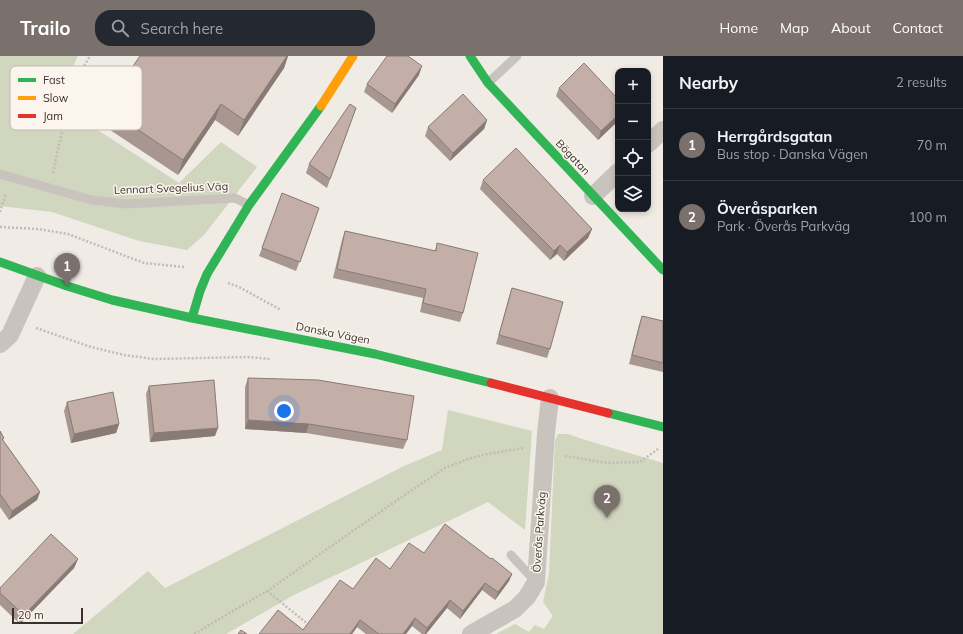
<!DOCTYPE html>
<html lang="en">
<head>
<meta charset="utf-8">
<style>
  body { margin:0; font-family:Mulish,sans-serif; background:#242831; color:#f1f3f6 }
  .controls { position:absolute; right:12px; top:12px; display:grid; overflow:hidden; border-radius:8px; box-shadow:0 2px 6px #0003 }
  .controls button { width:36px; height:36px; display:grid; place-items:center; padding:0; border:0; border-bottom:1px solid #363941; background:#171b24; color:#f1f3f6; font:20px sans-serif }
  .scale { position:absolute; left:12px; bottom:10px; width:71px; box-sizing:border-box; padding-left:4px; border:2px solid #3b302b; border-top:0; font-size:11px; line-height:14px; white-space:nowrap; color:#3b302b; -webkit-text-stroke:3px #fbf5ee; paint-order:stroke }
  .you { position:absolute; left:284px; top:355px; width:14px; height:14px; margin:-10px; border:3px solid #fff; border-radius:50%; background:#1a73e8; box-shadow:0 0 0 6px #1a73e833 }
  .badge { display:grid; place-items:center; width:26px; height:26px; border-radius:50%; background:#7a716c; color:#fff; font-size:13px; font-weight:700 }
  .pin { position:absolute; translate:-50% -33px; filter:drop-shadow(0 1px 2px #0008) }
  .pin::after { content:''; position:absolute; top:21px; width:14px; height:12px; background:inherit; clip-path:polygon(0 0,100% 0,50% 100%) }
  .list { margin:0; padding:0; list-style:none }
  h2 { display:flex; justify-content:space-between; align-items:center; height:52px; margin:0; padding:0 16px; font-size:17px }
  h2 small { font-size:13px; font-weight:400; color:#9ea1a6 }
  .list li { display:grid; grid-template-columns:26px 1fr auto; gap:12px; align-items:center; box-sizing:border-box; height:72px; padding:0 16px; border-top:1px solid #363941 }
  .list b { display:block; font-size:15px; white-space:nowrap }
  .list p { margin:0; font-size:13px; white-space:nowrap; color:#9ea1a6 }
  .list em { font-size:13px; font-style:normal; color:#9ea1a6 }
  .icon { flex:none; width:22px; height:22px; fill:none; stroke:currentColor; stroke-width:2; stroke-linecap:round; stroke-linejoin:round }
  .map { position:relative; flex:none; width:663px; height:578px; overflow:hidden }
  header { display:flex; align-items:center; gap:24px; box-sizing:border-box; height:56px; padding:0 20px; background:#7a716c; color:#fff }
  header strong { font-size:19px }
  nav { display:flex; gap:22px; margin-inline-start:auto; font-size:14px }
  .search { width:280px; height:36px; background:#242831; display:flex; align-items:center; gap:10px; box-sizing:border-box; padding:0 14px; border-radius:16px; color:#9ea1a6; font-size:15px }
  main { display:flex }
  aside { flex:1; background:#171b24 }
  .map>svg:first-child { display:block }
</style>
</head>
<body>
<header>
<strong>Trailo</strong>
<div class="search"><svg class="icon" aria-label="search" viewBox="0 0 24 24"><circle cx="10" cy="10" r="6"/><path d="M15 15l6 6"/></svg>Search here</div>
<nav><a>Home</a><a>Map</a><a>About</a><a>Contact</a></nav>
</header>
<main>
<div class="map">
<svg width="663" height="578" viewBox="0 0 663 578">
  <rect width="100%" height="100%" fill="#f0ebe5"/>
  <path fill="#d1d6bf" d="M 0,0 L 78,0 L 62,34 L 74,23 L 97,33 L 81,63 L 179,127 L 221,86 L 257,111 L 204,179 L 187,194 L 139,185 L 52,156 L 0,150 Z
    M 448,354 L 532,375 L 525,474 L 488,446 L 294,539 L 226,578 L 73,578 L 148,515 L 165,532 L 402,411 L 442,394 Z
    M 558,378 L 568,378 L 582,383 L 663,407 L 663,578 L 496,578 L 515,568 L 529,576 L 535,569 L 544,573 L 553,560 L 543,546 L 549,517 L 555,385 Z"/>
  <g fill="none" stroke-linecap="round" stroke-linejoin="round">
    <path stroke="#c2bbb6" stroke-width="2.5" stroke-dasharray="2 2" stroke-linecap="butt" d="M 53,117 C 57,96 62,75 68,54 C 74,35 79,17 90,0
      M 0,156 L 6,137
      M 0,171 L 38,173 L 68,178 L 144,207 L 184,211
      M 228,227 L 239,231 L 281,254
      M 36,272 L 91,291 L 124,299 L 154,303 L 248,301 L 270,303
      M 565,400 L 607,407 L 640,406 L 658,393
      M 267,535 L 309,569
      M 194,578 L 267,535 L 406,438 L 445,412 L 468,403 L 487,398 L 524,392"/>
    <path stroke="#c9c3be" stroke-width="9" d="M 488,27 L 517,0
      M 0,118 L 92,144 L 126,148 L 235,142 L 249,149
      M 511,499 L 535,525"/>
    <path stroke="#c9c3be" stroke-width="18" d="M 648,88 L 663,74
      M 593,140 L 618,116
      M 0,288 L 10,279 L 37,220
      M 471,578 L 515,553 L 527,541 L 536,526 L 546,377 L 550,342"/>
    <path stroke="#30b455" stroke-width="9" d="M 470,0 L 488,27 L 663,214
      M 0,206 L 67,230 L 112,244 L 192,262 L 375,298 L 491,327
      M 192,262 L 200,235 L 207,218 L 249,149 L 321,50
      M 608,357 L 663,371"/>
    <path stroke="#ff9f0a" stroke-width="9" d="M 321,50 L 353,0"/>
    <path stroke="#e5322d" stroke-width="9" d="M 491,327 L 608,357"/>
  </g>
  <path fill="#a89690" d="M 140,0 L 288,0 L 284,12 L 238,80 L 215,64 L 178,119 L 89,60 L 94,44 L 125,22 Z
    M 419,19 L 392,57 L 364,36 L 367,28 Z
    M 559,32 L 618,43 L 618,65 L 598,84 L 556,40 Z
    M 356,52 L 327,132 L 306,117 L 309,108 Z
    M 487,64 L 484,73 L 450,105 L 425,80 L 428,71 Z
    M 483,124 L 592,173 L 588,182 L 564,205 L 557,198 L 550,204 L 480,133 Z
    M 282,137 L 319,152 L 296,215 L 259,200 Z
    M 345,175 L 435,195 L 437,187 L 463,257 L 460,266 L 420,256 L 423,242 L 333,222 L 342,184 Z
    M 512,232 L 550,293 L 547,302 L 496,288 L 509,241 Z
    M 642,260 L 663,265 L 663,316 L 629,308 L 639,269 Z
    M 248,322 L 407,384 L 403,393 L 306,377 L 245,373 L 245,331 Z
    M 149,330 L 215,380 L 150,386 L 146,338 Z
    M 67,346 L 119,368 L 116,377 L 71,387 L 64,355 Z
    M 0,375 L 4,382 L 3,384 L 40,436 L 37,444 L 9,464 L 0,451 Z
    M 424,497 L 491,503 L 512,518 L 509,525 L 495,544 L 482,534 L 460,563 L 447,552 L 426,578 L 422,578 L 412,570 L 406,578 L 366,578 L 357,571 L 352,578 L 259,578 L 303,574 L 353,533 L 390,513 Z
    M 78,503 L 74,512 L 20,568 L 0,549 L 0,532 Z"/>
  <path fill="#887a75" d="M 287,0 L 288,0 L 284,12 L 238,80 L 244,64 Z
    M 422,10 L 419,19 L 392,57 L 395,48 Z
    M 221,48 L 215,64 L 178,119 L 183,104 Z
    M 618,59 L 618,65 L 598,84 L 601,75 Z
    M 487,64 L 484,73 L 450,105 L 453,97 Z
    M 592,173 L 588,182 L 564,205 L 567,196 Z
    M 560,189 L 557,198 L 550,204 L 554,195 Z
    M 248,364 L 309,368 L 306,377 L 245,373 Z
    M 119,368 L 116,377 L 71,387 L 74,378 Z
    M 218,372 L 215,380 L 150,386 L 154,377 Z
    M 40,436 L 37,444 L 9,464 L 12,455 Z
    M 78,503 L 74,512 L 20,568 L 24,559 Z
    M 512,518 L 509,525 L 495,544 L 498,536 Z
    M 485,527 L 482,534 L 460,563 L 463,555 Z
    M 450,544 L 447,552 L 426,578 L 425,578 L 427,572 Z
    M 415,562 L 412,570 L 406,578 L 403,578 Z
    M 360,564 L 357,571 L 352,578 L 350,578 Z"/>
  <path fill="#c3afa7" stroke="#887a75" d="M 140,0 L 287,0 L 244,64 L 221,48 L 183,104 L 94,44 L 114,14 L 125,22 Z
    M 387,0 L 408,0 L 422,10 L 395,48 L 367,28 Z
    M 584,7 L 618,43 L 618,59 L 601,75 L 559,32 Z
    M 463,38 L 487,64 L 453,97 L 428,71 Z
    M 350,48 L 356,52 L 330,123 L 309,108 Z
    M 516,92 L 592,173 L 567,196 L 560,189 L 554,195 L 483,124 Z
    M 282,137 L 319,152 L 300,206 L 262,192 Z
    M 345,175 L 436,195 L 437,187 L 478,197 L 463,257 L 423,247 L 426,233 L 337,213 Z
    M 512,232 L 563,246 L 550,293 L 499,279 Z
    M 642,260 L 663,265 L 663,307 L 632,299 Z
    M 248,322 L 318,324 L 414,340 L 407,384 L 309,368 L 248,364 Z
    M 214,324 L 218,372 L 154,377 L 149,330 Z
    M 113,336 L 119,368 L 74,378 L 67,346 Z
    M 0,375 L 4,382 L 2,383 L 40,436 L 12,455 L 0,438 Z
    M 445,468 L 491,503 L 492,502 L 512,518 L 498,536 L 485,527 L 463,555 L 450,544 L 427,572 L 415,562 L 403,578 L 379,578 L 360,564 L 350,578 L 259,578 L 278,554 L 303,574 L 340,524 L 353,533 L 376,502 L 390,513 L 409,487 L 424,497 Z
    M 51,478 L 78,503 L 24,559 L 0,537 L 0,532 Z
    M 241,574 L 247,578 L 238,578 Z"/>
  <g text-anchor="middle" stroke-width="3" stroke-linejoin="round" paint-order="stroke">
    <g font-size="11" fill="#3b302b" stroke="#fbf5ee">
      <text transform="translate(573 101) rotate(47)" y="4">Bögatan</text>
      <text transform="translate(171 132) rotate(-2)" y="4">Lennart Svegelius Väg</text>
      <text transform="translate(333 277) rotate(11)" y="4">Danska Vägen</text>
      <text transform="translate(539 476) rotate(-86)" y="4">Överås Parkväg</text>
    </g>
  </g>
  <rect x="10" y="10" width="132" height="64" rx="6" fill="#fbf5ee" stroke="#c1bab4" stroke-width="1"/>
  <rect x="18" y="22" width="18" height="4" fill="#30b455"/>
  <rect x="18" y="40" width="18" height="4" fill="#ff9f0a"/>
  <rect x="18" y="58" width="18" height="4" fill="#e5322d"/>
  <g font-size="11" fill="#3b302b">
    <text x="43" y="28">Fast</text>
    <text x="43" y="46">Slow</text>
    <text x="43" y="64">Jam</text>
  </g>
</svg>
<div class="controls">
<button>+</button>
<button>−</button>
<button><svg class="icon" aria-label="locate" viewBox="0 0 24 24"><circle cx="12" cy="12" r="6"/><path d="M12 2v4M12 18v4M2 12h4M18 12h4"/></svg></button>
<button><svg class="icon" aria-label="layers" viewBox="0 0 24 24"><path d="M12 4l9 5-9 5-9-5zM3 14l9 5 9-5"/></svg></button>
</div>
<div class="scale">20 m</div>
<div class="you"></div>
<div class="pin badge" style="left:67px;top:230px">1</div>
<div class="pin badge" style="left:607px;top:462px">2</div>
</div>
<aside>
<h2>Nearby<small>2 results</small></h2>
<ul class="list">
<li><span class="badge">1</span><div><b>Herrgårdsgatan</b><p>Bus stop · Danska Vägen</p></div><em>70 m</em></li>
<li><span class="badge">2</span><div><b>Överåsparken</b><p>Park · Överås Parkväg</p></div><em>100 m</em></li>
</ul>
</aside>
</main>
</body>
</html>
